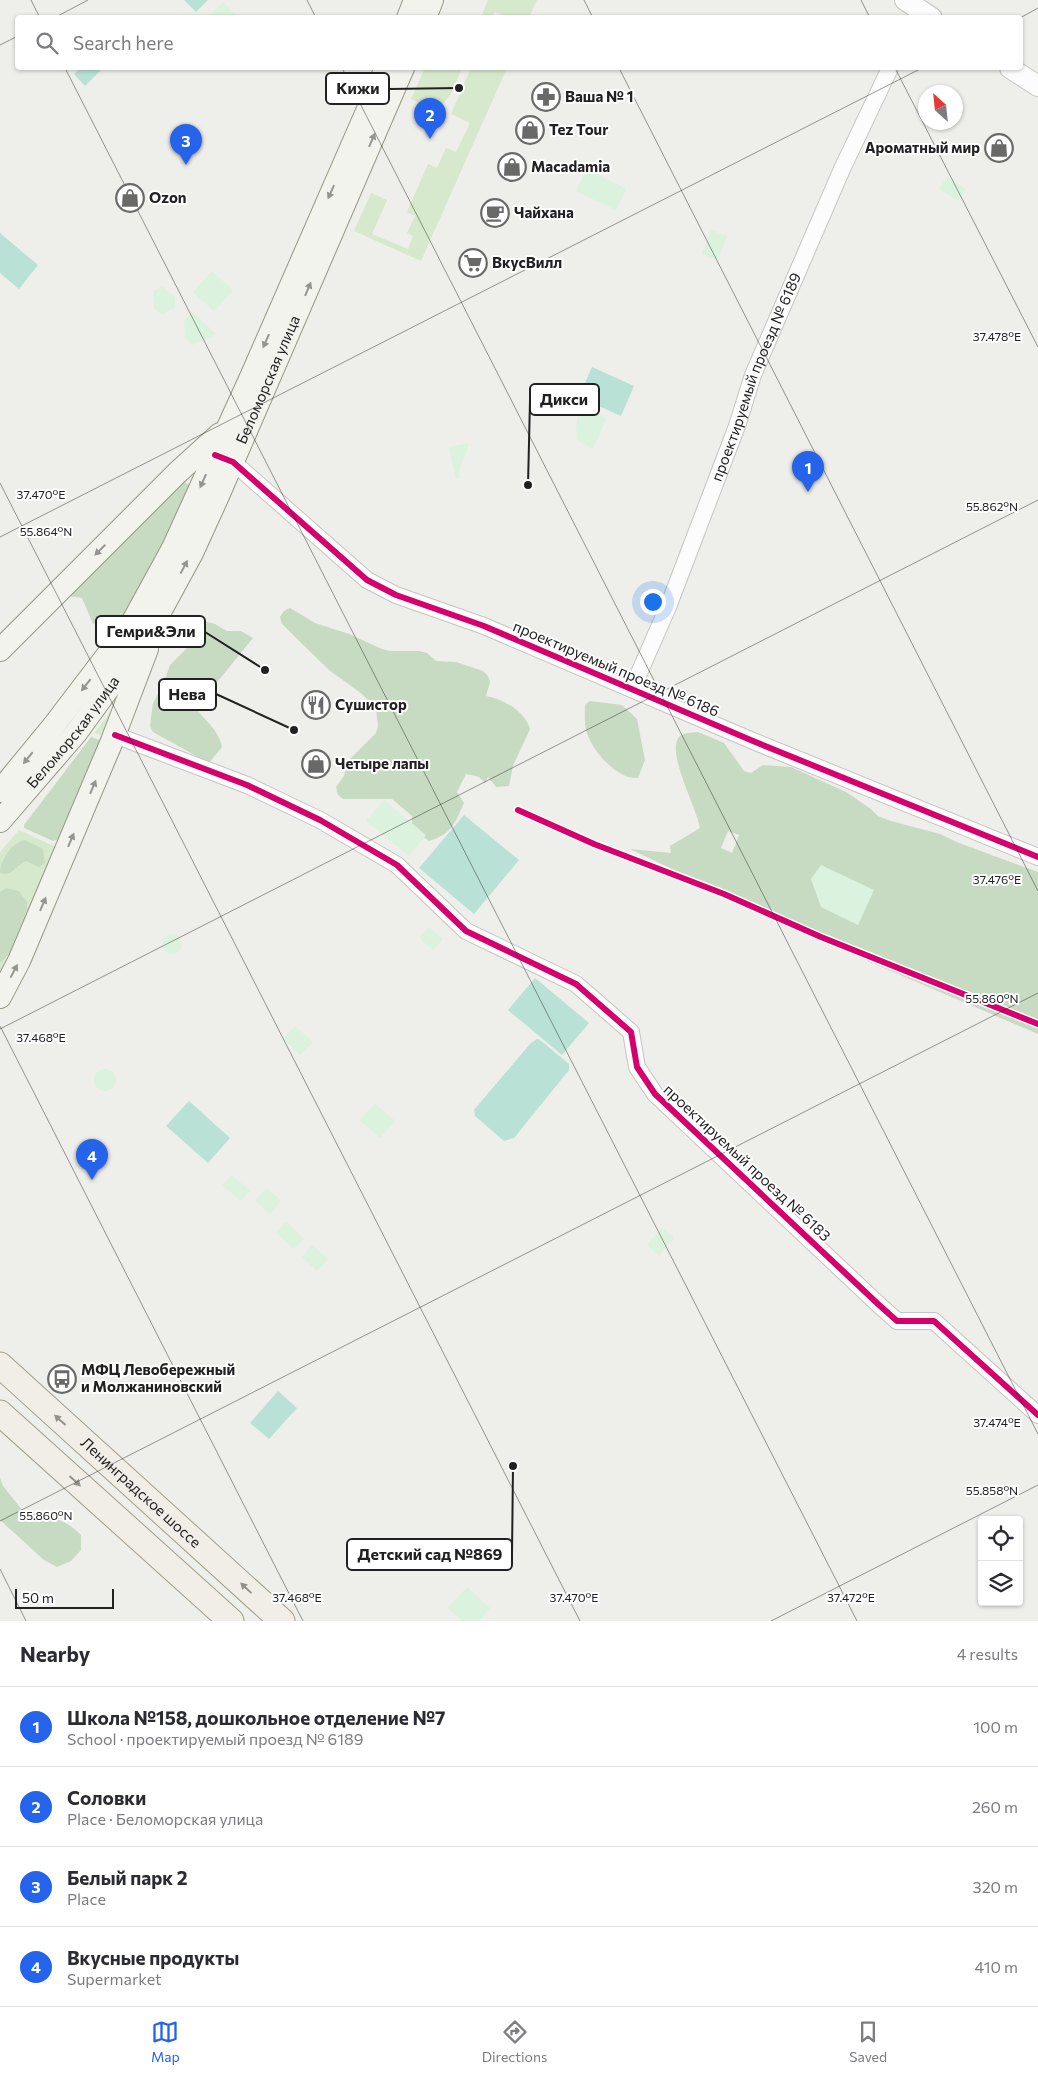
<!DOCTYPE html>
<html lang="en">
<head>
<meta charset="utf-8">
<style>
  body { margin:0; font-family:Commissioner,sans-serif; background:#f7f7f7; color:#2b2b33 }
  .controls { position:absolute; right:15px; bottom:15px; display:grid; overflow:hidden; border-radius:5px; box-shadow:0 1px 4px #0004 }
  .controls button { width:45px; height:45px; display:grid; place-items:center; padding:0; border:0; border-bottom:1px solid #e1e1e2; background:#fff; color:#2b2b33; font:25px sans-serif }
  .compass { position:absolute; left:918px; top:85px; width:45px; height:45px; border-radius:50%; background:#fff; box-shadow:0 1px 4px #0004; rotate:333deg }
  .scale { position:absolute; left:15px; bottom:12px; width:99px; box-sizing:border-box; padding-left:5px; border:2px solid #212121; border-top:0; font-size:14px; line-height:18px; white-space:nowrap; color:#212121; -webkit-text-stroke:4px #fff; paint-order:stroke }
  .you { position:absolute; left:652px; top:601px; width:18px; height:18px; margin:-12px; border:4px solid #fff; border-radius:50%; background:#1a73e8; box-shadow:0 0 0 8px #1a73e833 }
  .badge { display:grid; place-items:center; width:32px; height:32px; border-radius:50%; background:#2563eb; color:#fff; font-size:16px; font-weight:700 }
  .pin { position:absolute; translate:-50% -41px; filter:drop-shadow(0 1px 2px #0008) }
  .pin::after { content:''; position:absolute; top:26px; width:18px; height:15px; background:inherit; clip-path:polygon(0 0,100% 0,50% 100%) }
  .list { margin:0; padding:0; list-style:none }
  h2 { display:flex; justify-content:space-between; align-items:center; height:65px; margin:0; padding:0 20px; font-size:21px }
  h2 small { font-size:16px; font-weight:400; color:#7c7c81 }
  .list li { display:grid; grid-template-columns:32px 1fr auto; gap:15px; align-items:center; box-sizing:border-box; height:80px; padding:0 20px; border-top:1px solid #e1e1e2 }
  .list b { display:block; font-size:19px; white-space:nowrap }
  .list p { margin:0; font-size:16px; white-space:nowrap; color:#7c7c81 }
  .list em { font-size:16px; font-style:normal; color:#7c7c81 }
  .icon { flex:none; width:28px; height:28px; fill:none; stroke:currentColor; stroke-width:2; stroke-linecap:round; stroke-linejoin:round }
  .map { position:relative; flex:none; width:1038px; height:1621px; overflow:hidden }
  .search { position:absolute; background:#fff; box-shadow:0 1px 4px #0004; left:15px; right:15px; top:15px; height:55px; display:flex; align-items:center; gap:12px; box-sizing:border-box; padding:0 18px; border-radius:5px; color:#7c7c81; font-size:19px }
  .sheet { height:385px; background:#fff }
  nav { display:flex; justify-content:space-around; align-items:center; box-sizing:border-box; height:70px; border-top:1px solid #e1e1e2; background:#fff; font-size:14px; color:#7c7c81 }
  nav a { display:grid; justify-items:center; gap:2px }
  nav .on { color:#2563eb }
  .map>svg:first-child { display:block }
</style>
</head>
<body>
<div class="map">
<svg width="1038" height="1621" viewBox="0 0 1038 1621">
  <rect width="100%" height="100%" fill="#eeeeea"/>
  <path fill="#d7e9cc" d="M 488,0 L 537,0 L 529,17 L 507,17 L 495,12 L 492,17 L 481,17 Z
    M 425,68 L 462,68 L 451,94 L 437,111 L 411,99 Z
    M 471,68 L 507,68 L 421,261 L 354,231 L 371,193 L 387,200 L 372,234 L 408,249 L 413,236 L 407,233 L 415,216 L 407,212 L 428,164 L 437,168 L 446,148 L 456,152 L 470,123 L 451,114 Z
    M 120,700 L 105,736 L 94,733 Z
    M 19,830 L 58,848 L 0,982 L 0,852 Z"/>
  <path fill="#c7dbc2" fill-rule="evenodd" d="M 183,481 L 194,488 L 123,619 L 110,619 L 93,624 L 82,598 L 68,596 Z
    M 290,608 L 315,623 L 349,634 L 382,649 L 390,651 L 419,651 L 427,653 L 436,661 L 456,662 L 483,671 L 488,676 L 490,682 L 486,696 C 503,699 525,711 530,729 L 513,766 L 509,786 L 496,787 L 488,777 L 485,783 L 479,777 L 466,774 L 457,792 L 464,803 C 455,823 452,834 429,841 L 412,829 L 412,816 L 392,799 L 343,799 L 338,795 L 336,787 L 344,776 L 347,762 L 376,733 L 378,726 L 376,708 L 362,694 L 329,670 L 282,624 L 280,617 L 284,611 Z
    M 195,619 L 215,624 L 227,631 L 241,631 L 253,638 L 196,708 C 205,721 219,730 222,747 L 209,763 L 153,732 L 150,726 L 153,703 L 163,685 L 170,665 L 189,646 Z
    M 590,701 L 622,705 L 637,719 L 645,760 L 638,778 C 618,780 593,752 587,733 C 584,725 585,714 585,705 Z
    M 698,732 L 724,743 L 744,771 L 751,773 L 763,765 L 791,767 L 846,792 L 871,809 L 878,816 L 891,821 L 940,834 L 959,843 L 1038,872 L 1038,1034 L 842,950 L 630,849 L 671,853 L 670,846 L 700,828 C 697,808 666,753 679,737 C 684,732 691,733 698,732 ZM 728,831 L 739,835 L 732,853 L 721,848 Z
    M 91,737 L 102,741 L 62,838 L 53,841 L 24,828 L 24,825 Z
    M 25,840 L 43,849 L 45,863 L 39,867 L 26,861 C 16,865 12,877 0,873 C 0,861 11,843 25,840 Z
    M 6,888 L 19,891 L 27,902 L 27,909 L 9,954 L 0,963 L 0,892 Z
    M 0,1478 L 3,1486 L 23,1511 C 47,1515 63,1517 81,1535 L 81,1550 L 71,1561 L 57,1567 L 44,1560 L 0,1520 Z"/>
  <path fill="#dbf2de" d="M 223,2 L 239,17 L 208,17 Z
    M 587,169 L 626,189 L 616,210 L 576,191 Z
    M 947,177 L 966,189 L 958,201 L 939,189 Z
    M 711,230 L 727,236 L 717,260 L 702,254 Z
    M 212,271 L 233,290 L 214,311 L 193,292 Z
    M 162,286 L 175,297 L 175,307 L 162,315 L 154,308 L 153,291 Z
    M 192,312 L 216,334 L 193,345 L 185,338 L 184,320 Z
    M 579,406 L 606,418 L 593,449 L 577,440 L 576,429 Z
    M 468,443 C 469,454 458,462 459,478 L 456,479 L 449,447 Z
    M 384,800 L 426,835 L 409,856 L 366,821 Z
    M 821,865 L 874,890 L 858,925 L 821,907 L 811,879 Z
    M 429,927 L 443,939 L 433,950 L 419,938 Z
    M162 944a10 10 0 1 1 20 0a10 10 0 1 1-20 0Z
    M 295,1026 L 313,1042 L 300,1055 L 283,1039 Z
    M94 1080a11 11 0 1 1 22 0a11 11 0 1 1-22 0Z
    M 375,1104 L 395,1121 L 380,1138 L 360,1120 Z
    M 232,1175 L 250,1191 L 241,1201 L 222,1185 Z
    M 267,1188 L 281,1201 L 270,1214 L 255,1201 Z
    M 286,1222 L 304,1239 L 294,1249 L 276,1233 Z
    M 662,1228 L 674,1238 L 659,1256 L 647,1245 Z
    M 312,1245 L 328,1259 L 317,1271 L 302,1257 Z
    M 467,1587 L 490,1608 L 479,1621 L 462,1621 L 448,1608 Z"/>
  <path fill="#b9e1d6" d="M 184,0 L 208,0 L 196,12 Z
    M 81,68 L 103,68 L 85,86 L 74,74 Z
    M 0,233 L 38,265 L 19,289 L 0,273 Z
    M 592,367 L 634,386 L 621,416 L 579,397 Z
    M 464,815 L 519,860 L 474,914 L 419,868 Z
    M 535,978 L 589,1023 L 562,1055 L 508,1010 Z
    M 537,1039 L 540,1040 L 569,1064 L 569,1070 L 514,1138 L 504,1141 L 475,1116 L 474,1110 L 530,1044 Z
    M 189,1101 L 230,1138 L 208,1163 L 166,1126 Z
    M 278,1391 L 297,1408 L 269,1439 L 250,1423 Z"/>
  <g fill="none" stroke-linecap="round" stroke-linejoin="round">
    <defs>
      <g id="minor">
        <path d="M 224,458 L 233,462 L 367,580 L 396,595 L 484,626 L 753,741 L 1038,857"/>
        <path id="s1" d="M 632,689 L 668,607 L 737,426 L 753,375 L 842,169 L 890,68"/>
        <path d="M 115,735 L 247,785 L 320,820 L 397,865 L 466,931 L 576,984 L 631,1032 L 637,1067 L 655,1094 L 878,1304 L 897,1321 L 934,1321 L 1038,1415"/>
      </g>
      <path id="tertiary" d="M 905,0 L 932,18
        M 1010,68 L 1038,86"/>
      <g id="secondary">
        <path d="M 408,18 L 415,0"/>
        <path d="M 425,18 L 432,0"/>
        <path d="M 0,650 L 177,473 L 220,434"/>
        <path d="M 0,791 L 55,724 L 132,623 L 173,548 L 251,377 L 386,68"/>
        <path id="s2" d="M 0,821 L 76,733 L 140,645 L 161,610 L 192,553 L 218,496 L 403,68"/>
        <path d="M 0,997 L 19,961 L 112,741 L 147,649"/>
      </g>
      <g id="primary">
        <path id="s3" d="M 0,1365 L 282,1621"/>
        <path d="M 0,1413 L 231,1621"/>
      </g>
    </defs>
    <use href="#minor" stroke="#c4c4c2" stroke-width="18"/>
    <use href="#tertiary" stroke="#c4c4c2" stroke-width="22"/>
    <use href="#secondary" stroke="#939883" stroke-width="24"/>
    <use href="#primary" stroke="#a39e88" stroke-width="27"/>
    <use href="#minor" stroke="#fcfcfc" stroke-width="16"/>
    <use href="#tertiary" stroke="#fcfcfc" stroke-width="20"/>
    <use href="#secondary" stroke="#f2f3ed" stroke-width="22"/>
    <use href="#primary" stroke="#f1eee7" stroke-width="25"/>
    <defs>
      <path id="cycleway" d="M 215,455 L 233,462 L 367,580 L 396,595 L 484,626 L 753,741 L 1038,857
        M 115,735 L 247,785 L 320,820 L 397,865 L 466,931 L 576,984 L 631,1032 L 637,1067 L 655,1094 L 878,1304 L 897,1321 L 934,1321 L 1038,1415
        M 518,810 L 594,844 L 724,894 L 821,937 L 1038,1024"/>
    </defs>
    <use href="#cycleway" stroke="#fff" stroke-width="9"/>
    <use href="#cycleway" stroke="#d6006c" stroke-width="6"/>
  </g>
  <defs><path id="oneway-solid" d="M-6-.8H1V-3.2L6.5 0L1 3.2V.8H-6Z" transform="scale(1.25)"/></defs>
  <g fill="#949491">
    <use href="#oneway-solid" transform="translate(372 140) rotate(-67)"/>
    <use href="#oneway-solid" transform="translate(331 192) rotate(114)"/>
    <use href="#oneway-solid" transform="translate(308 289) rotate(-67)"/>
    <use href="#oneway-solid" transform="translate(266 341) rotate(114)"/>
    <use href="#oneway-solid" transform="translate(203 481) rotate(114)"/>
    <use href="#oneway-solid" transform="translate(100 550) rotate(135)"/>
    <use href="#oneway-solid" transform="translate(184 567) rotate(-62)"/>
    <use href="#oneway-solid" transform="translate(86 685) rotate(128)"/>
    <use href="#oneway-solid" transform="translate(28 758) rotate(129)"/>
    <use href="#oneway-solid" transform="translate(93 787) rotate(-67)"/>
    <use href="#oneway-solid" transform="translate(71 840) rotate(-67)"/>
    <use href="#oneway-solid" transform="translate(43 904) rotate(-67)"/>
    <use href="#oneway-solid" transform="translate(14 971) rotate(-62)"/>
  </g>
  <g fill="#93928e">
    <use href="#oneway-solid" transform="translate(60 1420) rotate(-138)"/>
    <use href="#oneway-solid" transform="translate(75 1481) rotate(42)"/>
    <use href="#oneway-solid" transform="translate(246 1588) rotate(-137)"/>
  </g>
  <path fill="none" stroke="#212121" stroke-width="1" stroke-opacity="0.45" d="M 31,0 L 40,18M 307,0 L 316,18M 584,0 L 593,18M 861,0 L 870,18M 54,18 L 88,0M 1020,18 L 1038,8M 0,45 L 18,36M 65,68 L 857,1621M 342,68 L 1038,1434M 619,68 L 1038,891M 895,68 L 1038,347M 0,483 L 580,1621M 0,537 L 922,68M 0,1026 L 303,1621M 0,1029 L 1038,500M 0,1521 L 1038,993M 0,1569 L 26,1621M 771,1621 L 1038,1485"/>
  <defs>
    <symbol id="pharmacy-ring" viewBox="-11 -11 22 22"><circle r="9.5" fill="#fff" stroke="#696967" stroke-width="1.5"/><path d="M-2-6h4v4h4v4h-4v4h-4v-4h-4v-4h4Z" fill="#696967"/></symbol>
    <symbol id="shop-ring" viewBox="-11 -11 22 22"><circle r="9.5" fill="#fff" stroke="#696967" stroke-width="1.5"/><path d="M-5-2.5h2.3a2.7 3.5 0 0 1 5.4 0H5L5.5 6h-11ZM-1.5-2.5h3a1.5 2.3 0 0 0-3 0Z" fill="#696967"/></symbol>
    <symbol id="cafe-ring" viewBox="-11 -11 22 22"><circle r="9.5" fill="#fff" stroke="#696967" stroke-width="1.5"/><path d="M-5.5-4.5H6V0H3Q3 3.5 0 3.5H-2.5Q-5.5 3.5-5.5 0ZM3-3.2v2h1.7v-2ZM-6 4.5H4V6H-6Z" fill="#696967"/></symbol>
    <symbol id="supermarket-ring" viewBox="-11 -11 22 22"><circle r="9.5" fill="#fff" stroke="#696967" stroke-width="1.5"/><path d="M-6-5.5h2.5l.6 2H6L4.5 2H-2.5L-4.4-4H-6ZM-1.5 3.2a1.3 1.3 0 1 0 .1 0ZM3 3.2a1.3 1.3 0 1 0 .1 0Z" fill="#696967"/></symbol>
    <symbol id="restaurant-ring" viewBox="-11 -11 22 22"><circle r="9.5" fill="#fff" stroke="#696967" stroke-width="1.5"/><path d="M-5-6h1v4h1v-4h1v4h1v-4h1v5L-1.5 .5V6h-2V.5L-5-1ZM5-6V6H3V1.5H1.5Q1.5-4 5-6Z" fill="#696967"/></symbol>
    <symbol id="bus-ring" viewBox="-11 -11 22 22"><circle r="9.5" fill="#fff" stroke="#696967" stroke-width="1.5"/><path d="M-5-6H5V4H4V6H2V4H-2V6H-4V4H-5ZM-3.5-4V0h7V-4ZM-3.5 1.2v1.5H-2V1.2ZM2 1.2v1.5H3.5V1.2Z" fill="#696967"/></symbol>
  </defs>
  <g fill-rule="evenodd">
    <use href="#pharmacy-ring" x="530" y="81" width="32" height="32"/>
    <use href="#shop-ring" x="514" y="114" width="32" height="32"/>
    <use href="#shop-ring" x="983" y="132" width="32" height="32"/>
    <use href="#shop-ring" x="496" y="151" width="32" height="32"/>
    <use href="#shop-ring" x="114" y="182" width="32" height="32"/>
    <use href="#cafe-ring" x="479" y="197" width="32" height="32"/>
    <use href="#supermarket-ring" x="457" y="247" width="32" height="32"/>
    <use href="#restaurant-ring" x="300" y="689" width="32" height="32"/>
    <use href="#shop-ring" x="300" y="748" width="32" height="32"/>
    <use href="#bus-ring" x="46" y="1363" width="32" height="32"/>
  </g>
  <g text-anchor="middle" stroke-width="4" stroke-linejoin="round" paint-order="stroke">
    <g font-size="15" font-weight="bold" fill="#212121" stroke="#fff" text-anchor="start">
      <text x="565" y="102">Ваша № 1</text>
      <text x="549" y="135">Tez Tour</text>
      <text x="980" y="153" text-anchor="end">Ароматный мир</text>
      <text x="531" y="172">Macadamia</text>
      <text x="149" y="203">Ozon</text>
      <text x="514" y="218">Чайхана</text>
      <text x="492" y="268">ВкусВилл</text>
      <text x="335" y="710">Сушистор</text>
      <text x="335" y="769">Четыре лапы</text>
      <text x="81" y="1375">МФЦ Левобережный<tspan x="81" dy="17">и Молжаниновский</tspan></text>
    </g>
    <g font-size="15" fill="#212121" stroke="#fff">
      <text dy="5" stroke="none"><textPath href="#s1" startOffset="336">проектируемый проезд № 6189</textPath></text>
      <text dy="5" stroke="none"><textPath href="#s2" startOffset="520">Беломорская улица</textPath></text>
      <text transform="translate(616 669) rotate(23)" y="5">проектируемый проезд № 6186</text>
      <text dy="5" stroke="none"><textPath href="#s2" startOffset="115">Беломорская улица</textPath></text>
      <text transform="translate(747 1163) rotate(43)" y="5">проектируемый проезд № 6183</text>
      <text dy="5" stroke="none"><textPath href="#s3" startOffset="190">Ленинградское шоссе</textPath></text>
    </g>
  </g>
  <g font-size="12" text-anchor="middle" fill="#212121" stroke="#fff" stroke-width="4" stroke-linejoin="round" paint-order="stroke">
    <text x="997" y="341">37.478°E</text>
    <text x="41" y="499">37.470°E</text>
    <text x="992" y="511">55.862°N</text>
    <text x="46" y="536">55.864°N</text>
    <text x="997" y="884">37.476°E</text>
    <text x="992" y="1003">55.860°N</text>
    <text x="41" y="1042">37.468°E</text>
    <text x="997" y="1427">37.474°E</text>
    <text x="992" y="1495">55.858°N</text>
    <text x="46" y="1520">55.860°N</text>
    <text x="297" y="1602">37.468°E</text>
    <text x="574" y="1602">37.470°E</text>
    <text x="851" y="1602">37.472°E</text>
  </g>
  <path fill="none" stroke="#212121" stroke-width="2" d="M459 88L389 89M528 485L530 400M265 670L205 632M294 730L216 694M513 1466L512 1555"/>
  <g fill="#212121" stroke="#fff" stroke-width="2">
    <circle cx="459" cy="88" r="5"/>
    <circle cx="528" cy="485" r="5"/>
    <circle cx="265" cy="670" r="5"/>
    <circle cx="294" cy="730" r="5"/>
    <circle cx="513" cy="1466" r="5"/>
  </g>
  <g fill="#fff" stroke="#212121" stroke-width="2">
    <rect x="326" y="73" width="63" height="31" rx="5"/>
    <rect x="530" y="384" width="69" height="31" rx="5"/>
    <rect x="96" y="616" width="109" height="31" rx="5"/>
    <rect x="159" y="679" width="57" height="31" rx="5"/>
    <rect x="347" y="1539" width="165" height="31" rx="5"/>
  </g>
  <g font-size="16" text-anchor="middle" font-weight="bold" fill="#212121">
    <text x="358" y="94">Кижи</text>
    <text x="564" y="405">Дикси</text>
    <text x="151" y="637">Гемри&amp;Эли</text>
    <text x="187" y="700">Нева</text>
    <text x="430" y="1560">Детский сад №869</text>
  </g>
</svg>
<div class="controls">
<button><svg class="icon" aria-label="locate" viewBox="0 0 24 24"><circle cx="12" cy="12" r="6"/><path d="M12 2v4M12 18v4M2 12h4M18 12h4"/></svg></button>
<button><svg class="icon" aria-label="layers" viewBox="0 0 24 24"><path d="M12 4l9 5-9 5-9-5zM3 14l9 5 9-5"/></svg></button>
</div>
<svg class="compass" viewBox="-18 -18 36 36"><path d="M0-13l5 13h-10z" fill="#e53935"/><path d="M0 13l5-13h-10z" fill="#7c7c81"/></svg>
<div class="scale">50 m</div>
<div class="you"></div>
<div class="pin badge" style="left:808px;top:492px">1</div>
<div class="pin badge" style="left:430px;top:139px">2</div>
<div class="pin badge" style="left:186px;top:165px">3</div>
<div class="pin badge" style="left:92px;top:1180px">4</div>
<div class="search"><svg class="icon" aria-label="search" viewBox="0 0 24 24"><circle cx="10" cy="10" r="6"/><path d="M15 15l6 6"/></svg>Search here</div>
</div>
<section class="sheet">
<h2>Nearby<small>4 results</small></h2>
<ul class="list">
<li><span class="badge">1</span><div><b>Школа №158, дошкольное отделение №7</b><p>School · проектируемый проезд № 6189</p></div><em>100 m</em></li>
<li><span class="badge">2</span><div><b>Соловки</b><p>Place · Беломорская улица</p></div><em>260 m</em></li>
<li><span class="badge">3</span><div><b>Белый парк 2</b><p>Place</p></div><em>320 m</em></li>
<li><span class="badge">4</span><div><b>Вкусные продукты</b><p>Supermarket</p></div><em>410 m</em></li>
</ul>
</section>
<nav>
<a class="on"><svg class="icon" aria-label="map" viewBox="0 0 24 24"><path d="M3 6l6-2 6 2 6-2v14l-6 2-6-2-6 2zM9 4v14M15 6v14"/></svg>Map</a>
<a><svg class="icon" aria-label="directions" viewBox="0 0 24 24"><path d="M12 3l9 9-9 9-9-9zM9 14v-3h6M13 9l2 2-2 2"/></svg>Directions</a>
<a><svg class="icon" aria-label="saved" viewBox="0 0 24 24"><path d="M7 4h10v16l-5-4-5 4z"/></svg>Saved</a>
</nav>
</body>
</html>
